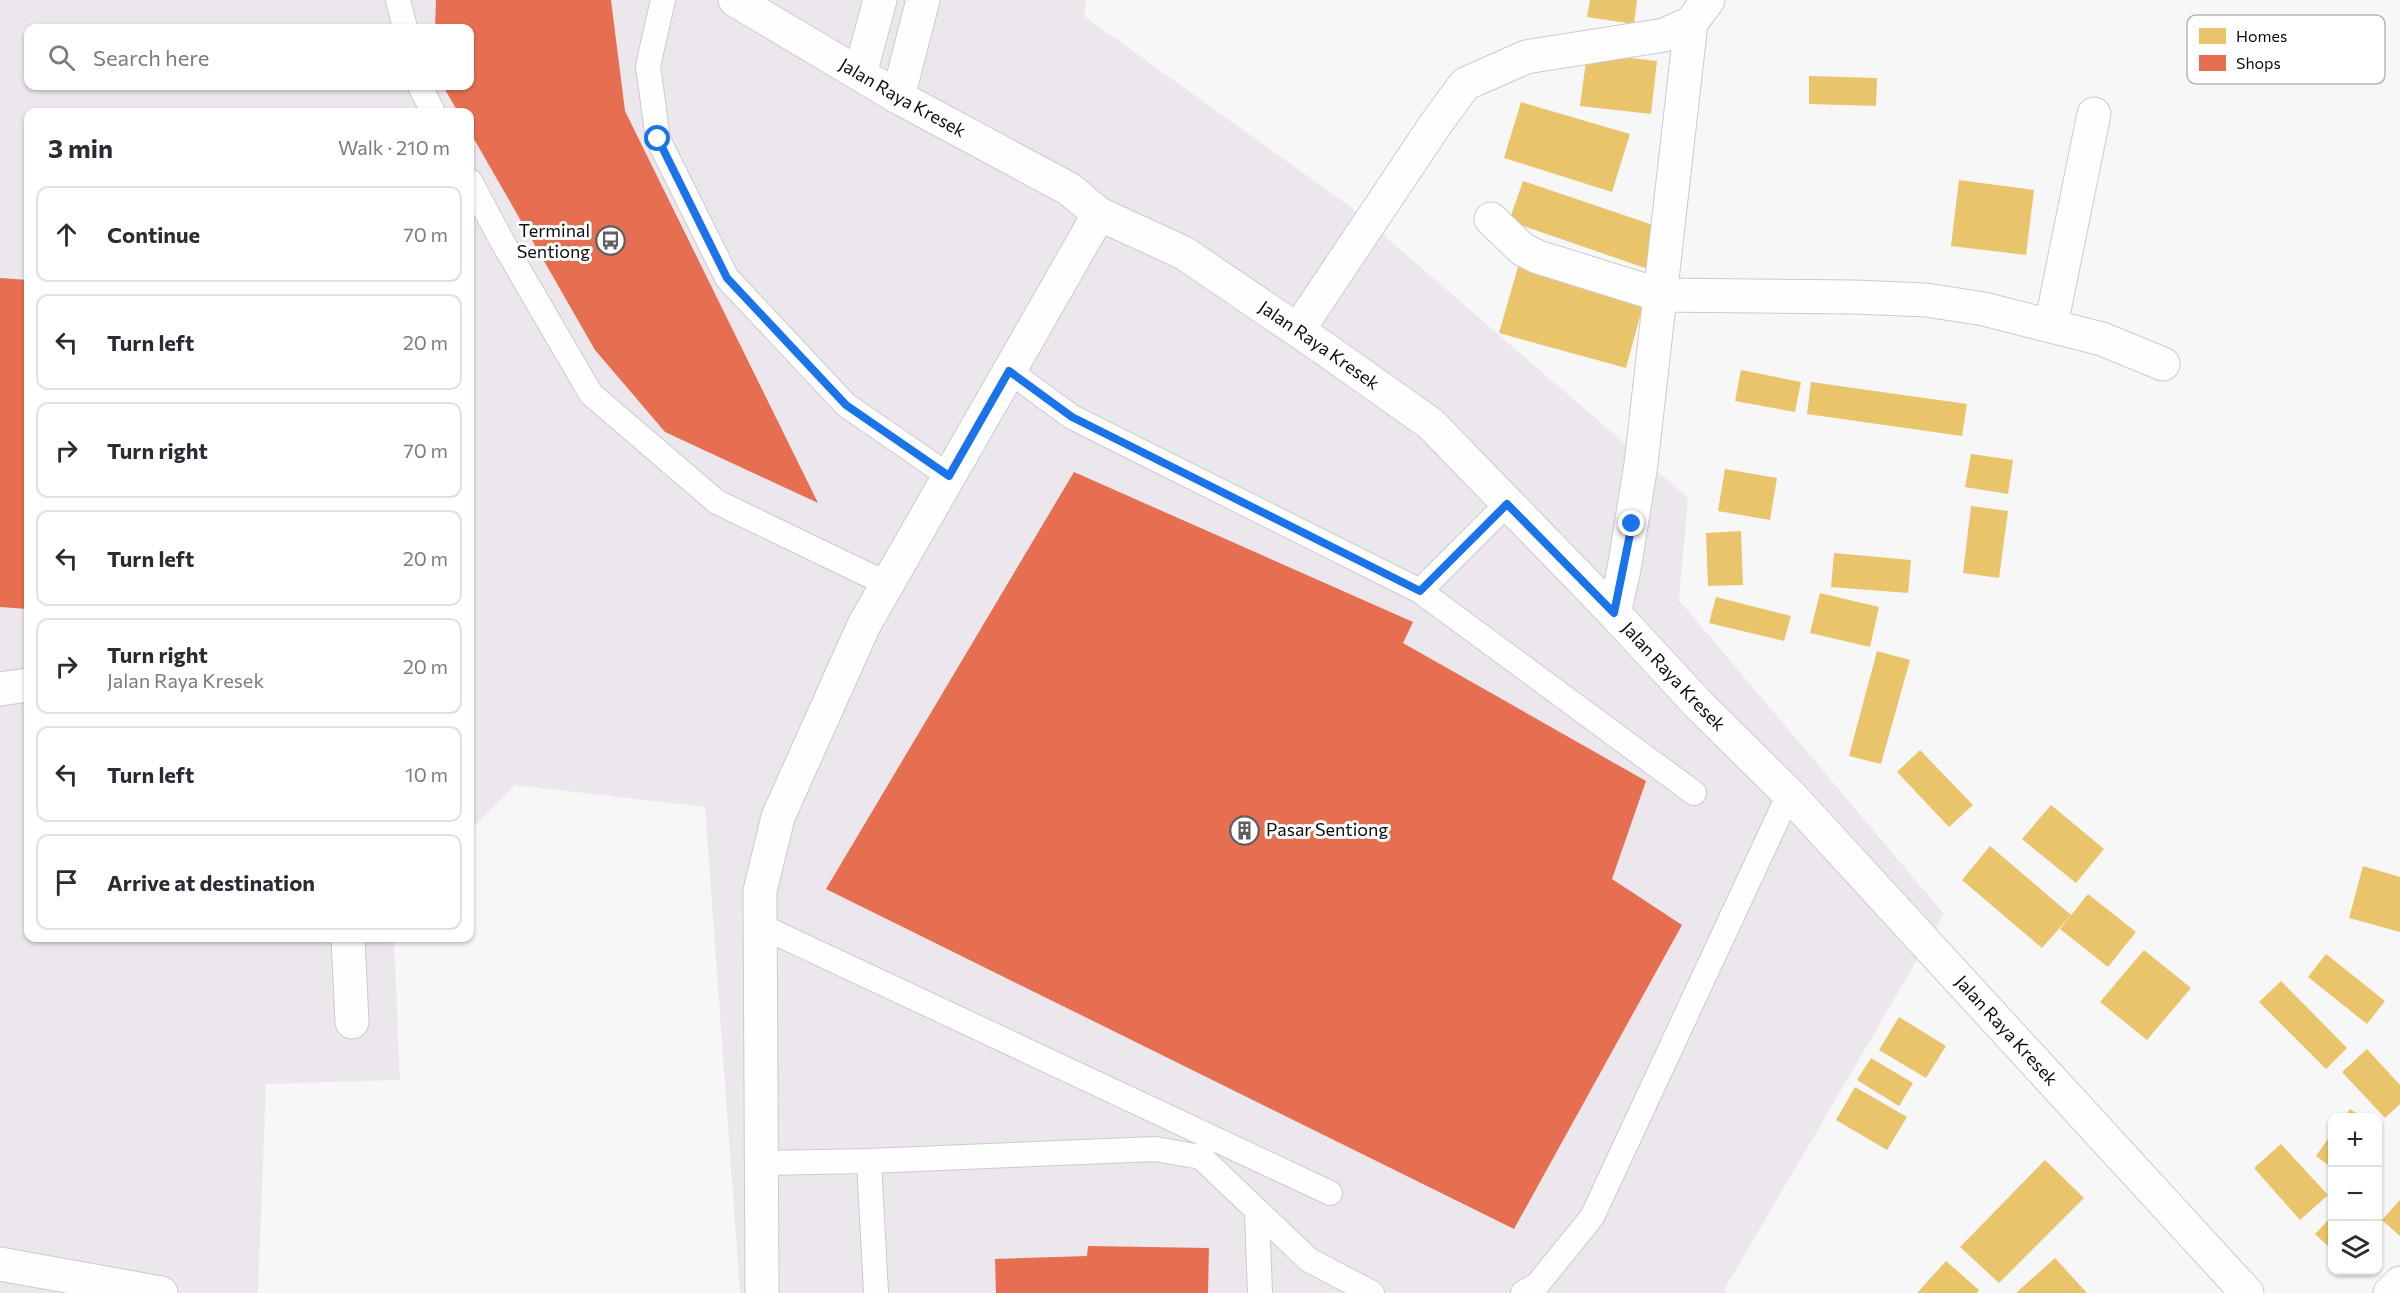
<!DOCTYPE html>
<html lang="en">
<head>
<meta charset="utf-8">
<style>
  body { margin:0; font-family:Commissioner,sans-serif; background:#f2f2f3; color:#2b2b33 }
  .controls { position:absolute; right:18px; bottom:18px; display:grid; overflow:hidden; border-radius:12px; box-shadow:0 2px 4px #0004 }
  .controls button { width:54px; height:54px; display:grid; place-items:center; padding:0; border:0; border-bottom:2px solid #e1e1e2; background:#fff; color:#2b2b33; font:30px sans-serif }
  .stop { position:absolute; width:18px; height:18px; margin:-14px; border:4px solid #1a73e8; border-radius:50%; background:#fff }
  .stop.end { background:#1a73e8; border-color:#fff; box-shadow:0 2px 6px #0008 }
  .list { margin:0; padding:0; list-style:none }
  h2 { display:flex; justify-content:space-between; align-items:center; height:78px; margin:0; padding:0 24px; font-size:26px }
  h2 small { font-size:20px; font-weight:400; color:#7c7c81 }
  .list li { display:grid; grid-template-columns:39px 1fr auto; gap:18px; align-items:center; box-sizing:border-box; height:96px; margin:0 12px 12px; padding:0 12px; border:2px solid #e1e1e2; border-radius:12px }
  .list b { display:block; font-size:22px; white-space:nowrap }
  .list p { margin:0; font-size:20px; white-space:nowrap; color:#7c7c81 }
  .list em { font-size:20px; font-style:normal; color:#7c7c81 }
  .icon { flex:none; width:33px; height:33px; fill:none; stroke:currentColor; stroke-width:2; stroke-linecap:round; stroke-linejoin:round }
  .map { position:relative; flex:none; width:2400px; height:1293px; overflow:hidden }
  .search { position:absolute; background:#fff; box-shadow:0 2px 4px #0004; left:24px; top:24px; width:450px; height:66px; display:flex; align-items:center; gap:15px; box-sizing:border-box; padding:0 21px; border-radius:12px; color:#7c7c81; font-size:22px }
  .panel { position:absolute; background:#fff; box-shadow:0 2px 4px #0004; left:24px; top:108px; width:450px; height:834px; border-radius:12px }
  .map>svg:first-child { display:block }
</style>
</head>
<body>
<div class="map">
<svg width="2400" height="1293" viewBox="0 0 2400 1293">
  <rect width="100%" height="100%" fill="#f8f7f8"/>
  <path fill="#ece7ec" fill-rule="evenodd" d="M 0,0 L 1086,0 L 1084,16 L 1352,208 L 1688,498 L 1679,600 L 1944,914 L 1724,1290 L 1729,1293 L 740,1293 L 705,807 L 515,785 L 470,830 L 470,112 L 28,112 L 28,938 L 394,938 L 400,1080 L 266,1084 L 258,1293 L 0,1293 ZM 28,28 L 470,28 L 470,86 L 28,86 Z"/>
  <path fill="#e9c46a" d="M 1590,0 L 1637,0 L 1634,24 L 1587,17 Z
    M 1587,53 L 1657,61 L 1651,114 L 1580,106 Z
    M 1809,76 L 1877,78 L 1876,106 L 1809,104 Z
    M 1521,102 L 1630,134 L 1612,192 L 1504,158 Z
    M 1959,180 L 2034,190 L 2026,255 L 1951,246 Z
    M 1523,181 L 1662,228 L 1648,269 L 1509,221 Z
    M 1518,267 L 1644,302 L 1626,368 L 1499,333 Z
    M 1741,370 L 1801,382 L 1795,412 L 1735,401 Z
    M 1811,382 L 1967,404 L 1962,436 L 1807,414 Z
    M 1971,454 L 2013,460 L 2008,494 L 1965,487 Z
    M 1725,469 L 1777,478 L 1770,520 L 1718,511 Z
    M 1971,506 L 2008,511 L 1999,578 L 1963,573 Z
    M 1741,531 L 1743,585 L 1708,586 L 1706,533 Z
    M 1834,553 L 1911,560 L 1908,593 L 1831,587 Z
    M 1820,593 L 1879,607 L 1870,647 L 1810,633 Z
    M 1716,597 L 1791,616 L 1784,641 L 1709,623 Z
    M 1877,651 L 1910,660 L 1881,764 L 1849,756 Z
    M 1920,750 L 1973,805 L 1949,827 L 1897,772 Z
    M 2051,805 L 2104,849 L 2076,883 L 2022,839 Z
    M 1990,846 L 2071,915 L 2042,948 L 1962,880 Z
    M 2363,866 L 2400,877 L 2400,932 L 2349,918 Z
    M 2088,894 L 2136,932 L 2108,967 L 2060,929 Z
    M 2144,950 L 2191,988 L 2147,1040 L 2100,1002 Z
    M 2326,954 L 2385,1001 L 2367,1024 L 2308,977 Z
    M 2281,981 L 2347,1048 L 2326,1069 L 2259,1002 Z
    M 1899,1017 L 1946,1046 L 1926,1078 L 1879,1050 Z
    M 2367,1049 L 2400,1085 L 2400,1104 L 2385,1118 L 2342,1072 Z
    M 1871,1058 L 1913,1083 L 1899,1106 L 1857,1080 Z
    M 1855,1087 L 1907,1117 L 1887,1150 L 1836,1120 Z
    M 2350,1109 L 2363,1118 L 2344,1118 Z
    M 2332,1133 L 2332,1168 L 2316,1156 Z
    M 2281,1144 L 2328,1195 L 2300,1220 L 2254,1168 Z
    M 2045,1160 L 2084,1198 L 1999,1283 L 1960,1247 Z
    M 2400,1200 L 2400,1236 L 2382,1220 Z
    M 2332,1216 L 2332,1250 L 2315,1234 Z
    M 2055,1258 L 2087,1293 L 2016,1293 Z
    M 1946,1261 L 1979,1290 L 1977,1293 L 1917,1293 Z"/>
  <path fill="#e76f51" d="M 436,0 L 611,0 L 625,111 L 818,503 L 665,432 L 595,350 L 470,132 L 470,112 L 458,112 L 443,86 L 470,86 L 470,28 L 435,28 Z
    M 0,278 L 28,280 L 28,609 L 0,607 Z
    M 1074,472 L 1413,622 L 1403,643 L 1646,781 L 1612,879 L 1682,925 L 1514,1229 L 826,889 Z
    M 1088,1246 L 1209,1248 L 1208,1293 L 996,1293 L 995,1259 L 1087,1256 Z"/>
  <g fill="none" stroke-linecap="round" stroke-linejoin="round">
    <defs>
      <path id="service" d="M 398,0 L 405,28
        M 663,0 L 648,66 L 658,139 L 727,278 L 846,405 L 949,476
        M 420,86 L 433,112
        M 470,181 L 502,241 L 591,394 L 717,502 L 887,584
        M 1009,371 L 1072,417 L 1420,591 L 1694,793
        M 1420,591 L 1507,504
        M 761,926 L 1330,1193
        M 761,1163 L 869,1161
        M 1257,1212 L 1260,1293
        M 876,1293 L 869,1161 L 1155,1149 L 1201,1157 L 1309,1260 L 1372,1293
        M 1523,1293 L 1537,1285 L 1592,1217 L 1789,794"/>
      <path id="minor" d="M 860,74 L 880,0
        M 898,97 L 923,0
        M 1491,219 L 1522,249 L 1538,257 L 1660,295 L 1855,297 L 1926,300 L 1984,309 L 2102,339 L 2163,364
        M 2051,325 L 2094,114
        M 1298,330 L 1435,125 L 1465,84 L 1526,57 L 1664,35 L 1691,23 L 1708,0
        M 1614,613 L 1624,569 L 1641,464 L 1691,23
        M 0,689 L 28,685
        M 348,938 L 352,1022
        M 0,1264 L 161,1293
        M 762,1293 L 760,891 L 778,817 L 864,625 L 1099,214
        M 2390,1293 L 2400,1283"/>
      <g id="secondary">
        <path id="s1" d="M 735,0 L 898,97 L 1069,189 L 1099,214 L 1184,253 L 1325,349 L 1431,424 L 1614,613 L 1698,704 L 1789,794 L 2247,1293"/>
      </g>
    </defs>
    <use href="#service" stroke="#cccbcc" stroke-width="26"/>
    <use href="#minor" stroke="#cccbcc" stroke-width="35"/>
    <use href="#secondary" stroke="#cccbcc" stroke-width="35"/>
    <use href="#service" stroke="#fefefe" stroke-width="24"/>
    <use href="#minor" stroke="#fefefe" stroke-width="33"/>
    <use href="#secondary" stroke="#fefefe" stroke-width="33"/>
  </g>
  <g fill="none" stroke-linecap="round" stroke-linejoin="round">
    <path stroke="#1a73e8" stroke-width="8" d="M 658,139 L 727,278 L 846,405 L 949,476 L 1009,371 L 1072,417 L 1420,591 L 1507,504 L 1614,613 L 1632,524"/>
  </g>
  <defs>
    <symbol id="bus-ring" viewBox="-11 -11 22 22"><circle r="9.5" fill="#fff" stroke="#605f60" stroke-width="1.5"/><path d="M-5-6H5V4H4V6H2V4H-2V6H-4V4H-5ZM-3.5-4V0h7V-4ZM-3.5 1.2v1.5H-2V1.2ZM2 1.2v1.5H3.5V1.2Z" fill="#605f60"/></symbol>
    <symbol id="building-ring" viewBox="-11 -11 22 22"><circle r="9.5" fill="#fff" stroke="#605f60" stroke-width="1.5"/><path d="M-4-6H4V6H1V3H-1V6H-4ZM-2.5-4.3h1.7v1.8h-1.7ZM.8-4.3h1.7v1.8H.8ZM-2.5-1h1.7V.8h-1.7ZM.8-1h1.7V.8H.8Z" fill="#605f60"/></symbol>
  </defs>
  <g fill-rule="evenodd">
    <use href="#bus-ring" x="594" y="224" width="33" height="33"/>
    <use href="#building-ring" x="1228" y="814" width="33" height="33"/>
  </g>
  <g text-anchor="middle" stroke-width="6" stroke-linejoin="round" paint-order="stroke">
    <g font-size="18" fill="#0e0d0e" stroke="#fff">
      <text dy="6" stroke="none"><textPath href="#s1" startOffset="194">Jalan Raya Kresek</textPath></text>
      <text dy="6" stroke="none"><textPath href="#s1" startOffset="680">Jalan Raya Kresek</textPath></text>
      <text dy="6" stroke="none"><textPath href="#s1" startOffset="1167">Jalan Raya Kresek</textPath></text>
      <text dy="6" stroke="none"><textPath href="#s1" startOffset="1653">Jalan Raya Kresek</textPath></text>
    </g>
    <g font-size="18" fill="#0e0d0e" stroke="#fff" text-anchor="end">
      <text x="590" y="237">Terminal<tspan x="590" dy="21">Sentiong</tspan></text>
      <text x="1266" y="836" text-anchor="start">Pasar Sentiong</text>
    </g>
  </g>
  <rect x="2187" y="15" width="198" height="69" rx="9" fill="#fff" stroke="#b7b6b7" stroke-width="1.5"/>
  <rect x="2199" y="28" width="27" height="16" fill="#e9c46a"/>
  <rect x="2199" y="55" width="27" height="16" fill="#e76f51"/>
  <g font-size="16" fill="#0e0d0e">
    <text x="2236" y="42">Homes</text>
    <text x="2236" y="69">Shops</text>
  </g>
</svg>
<div class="controls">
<button>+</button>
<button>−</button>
<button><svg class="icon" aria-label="layers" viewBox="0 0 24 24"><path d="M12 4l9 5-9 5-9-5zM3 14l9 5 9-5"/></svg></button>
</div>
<div class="stop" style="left:658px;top:139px"></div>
<div class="stop end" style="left:1632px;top:524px"></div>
<div class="search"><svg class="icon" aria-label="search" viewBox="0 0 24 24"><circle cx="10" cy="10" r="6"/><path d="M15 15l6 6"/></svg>Search here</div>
<section class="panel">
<h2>3 min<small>Walk · 210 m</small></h2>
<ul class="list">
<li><svg class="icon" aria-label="ahead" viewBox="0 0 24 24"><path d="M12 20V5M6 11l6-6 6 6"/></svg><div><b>Continue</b></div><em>70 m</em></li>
<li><svg class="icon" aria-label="left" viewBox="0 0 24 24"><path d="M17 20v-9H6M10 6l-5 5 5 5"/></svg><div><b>Turn left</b></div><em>20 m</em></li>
<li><svg class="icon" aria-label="right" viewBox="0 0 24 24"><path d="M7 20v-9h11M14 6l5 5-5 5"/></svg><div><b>Turn right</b></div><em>70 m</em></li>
<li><svg class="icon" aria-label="left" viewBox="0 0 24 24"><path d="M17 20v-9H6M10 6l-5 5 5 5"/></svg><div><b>Turn left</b></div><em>20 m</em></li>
<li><svg class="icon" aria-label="right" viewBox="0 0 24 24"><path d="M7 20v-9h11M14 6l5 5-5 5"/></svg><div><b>Turn right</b><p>Jalan Raya Kresek</p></div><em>20 m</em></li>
<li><svg class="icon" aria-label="left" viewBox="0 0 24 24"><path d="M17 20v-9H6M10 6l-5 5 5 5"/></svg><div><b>Turn left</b></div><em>10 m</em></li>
<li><svg class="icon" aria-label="arrive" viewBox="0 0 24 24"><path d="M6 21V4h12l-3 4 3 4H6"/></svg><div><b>Arrive at destination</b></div></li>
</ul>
</section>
</div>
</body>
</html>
